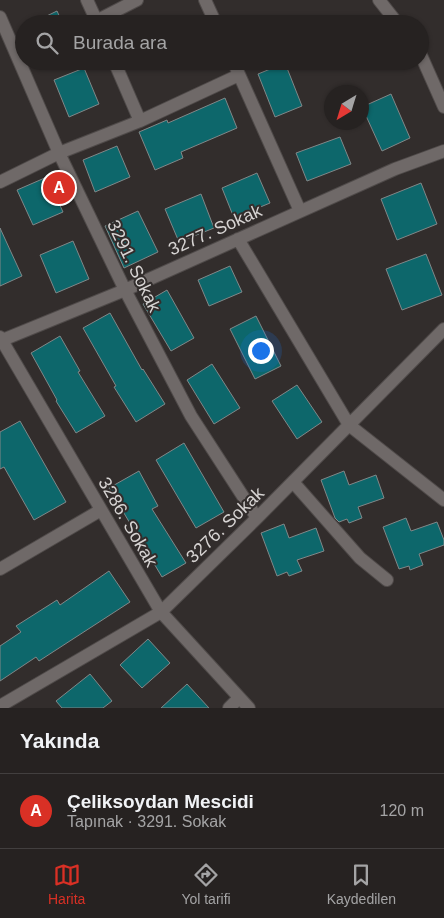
<!DOCTYPE html>
<html lang="tr">
<head>
<meta charset="utf-8">
<style>
  body { margin:0; font-family:Helvetica,sans-serif; background:#2e2a2a; color:#f1f3f6 }
  .compass { position:absolute; left:324px; top:85px; width:45px; height:45px; border-radius:50%; background:#262221; box-shadow:0 1px 4px #0004; rotate:218deg }
  .you { position:absolute; left:260px; top:350px; width:18px; height:18px; margin:-12px; border:4px solid #fff; border-radius:50%; background:#1a73e8; box-shadow:0 0 0 8px #1a73e833 }
  .badge { display:grid; place-items:center; width:32px; height:32px; border-radius:50%; background:#d93025; color:#fff; font-size:16px; font-weight:700 }
  .pin { position:absolute; translate:-50% -50%; border:2px solid #fff; box-shadow:0 1px 5px #0006 }
  .list { margin:0; padding:0; list-style:none }
  h2 { display:flex; justify-content:space-between; align-items:center; height:65px; margin:0; padding:0 20px; font-size:21px }
  h2 small { font-size:16px; font-weight:400; color:#a4a4a5 }
  .list li { display:grid; grid-template-columns:32px 1fr auto; gap:15px; align-items:center; box-sizing:border-box; height:75px; padding:0 20px; border-top:1px solid #423f3f }
  .list b { display:block; font-size:19px; white-space:nowrap }
  .list p { margin:0; font-size:16px; white-space:nowrap; color:#a4a4a5 }
  .list em { font-size:16px; font-style:normal; color:#a4a4a5 }
  .icon { flex:none; width:28px; height:28px; fill:none; stroke:currentColor; stroke-width:2; stroke-linecap:round; stroke-linejoin:round }
  .map { position:relative; flex:none; width:444px; height:708px; overflow:hidden }
  .search { position:absolute; background:#262221; box-shadow:0 1px 4px #0004; left:15px; right:15px; top:15px; height:55px; display:flex; align-items:center; gap:12px; box-sizing:border-box; padding:0 18px; border-radius:28px; color:#a4a4a5; font-size:19px }
  .sheet { height:140px; background:#262221 }
  nav { display:flex; justify-content:space-around; align-items:center; box-sizing:border-box; height:70px; border-top:1px solid #423f3f; background:#262221; font-size:14px; color:#a4a4a5 }
  nav a { display:grid; justify-items:center; gap:2px }
  nav .on { color:#d93025 }
  .map>svg:first-child { display:block }
</style>
</head>
<body>
<div class="map">
<svg width="444" height="708" viewBox="0 0 444 708">
  <rect width="100%" height="100%" fill="#322d2c"/>
  <path fill="#0d676b" stroke="#818788" d="M 57,11 L 63,24 L 30,24 Z
    M 285,63 L 302,106 L 275,117 L 258,74 Z
    M 84,68 L 99,104 L 69,117 L 54,80 Z
    M 391,94 L 410,138 L 382,151 L 362,107 Z
    M 225,98 L 237,128 L 181,152 L 183,158 L 155,170 L 139,132 L 167,120 L 168,123 Z
    M 340,137 L 351,164 L 307,181 L 296,153 Z
    M 117,146 L 130,177 L 95,192 L 83,160 Z
    M 257,173 L 270,203 L 234,218 L 222,188 Z
    M 47,177 L 63,212 L 33,225 L 17,190 Z
    M 421,183 L 437,224 L 397,240 L 381,199 Z
    M 201,194 L 214,228 L 179,242 L 165,209 Z
    M 138,211 L 158,252 L 124,268 L 105,226 Z
    M 0,228 L 22,276 L 0,286 Z
    M 73,241 L 89,279 L 56,293 L 40,255 Z
    M 426,254 L 442,295 L 402,310 L 386,269 Z
    M 230,266 L 242,292 L 209,306 L 198,280 Z
    M 167,290 L 194,338 L 171,351 L 143,304 Z
    M 110,313 L 142,370 L 143,369 L 165,404 L 136,422 L 114,387 L 116,386 L 83,328 Z
    M 256,316 L 281,366 L 255,379 L 230,329 Z
    M 60,336 L 80,371 L 78,372 L 105,416 L 76,433 L 56,401 L 57,400 L 31,353 Z
    M 212,364 L 240,408 L 214,424 L 187,380 Z
    M 297,385 L 322,422 L 297,439 L 272,401 Z
    M 20,421 L 66,502 L 34,520 L 4,467 L 0,469 L 0,432 Z
    M 184,443 L 224,512 L 196,528 L 156,460 Z
    M 139,471 L 158,506 L 152,509 L 186,563 L 162,577 L 109,488 Z
    M 344,471 L 349,485 L 376,475 L 384,498 L 358,507 L 362,518 L 349,523 L 347,519 L 339,522 L 335,518 L 321,480 Z
    M 406,518 L 411,531 L 437,522 L 444,540 L 444,545 L 419,554 L 423,565 L 410,570 L 409,566 L 399,569 L 383,527 Z
    M 284,524 L 289,538 L 316,528 L 324,551 L 297,560 L 302,571 L 289,576 L 287,572 L 277,576 L 261,533 Z
    M 109,571 L 130,602 L 39,661 L 36,657 L 0,681 L 0,646 L 21,632 L 16,626 L 57,600 L 60,605 Z
    M 148,639 L 170,663 L 142,688 L 120,665 Z
    M 90,674 L 112,701 L 103,708 L 62,708 L 56,701 Z
    M 187,684 L 209,708 L 161,708 Z"/>
  <g fill="none" stroke-linecap="round" stroke-linejoin="round">
    <defs>
      <path id="minor" d="M 87,0 L 98,24
        M 205,0 L 216,24
        M 379,0 L 398,24
        M 0,17 L 59,153 L 125,290 L 191,416 L 257,518
        M 96,21 L 137,0
        M 420,53 L 444,107
        M 114,61 L 140,121
        M 233,61 L 300,211
        M 0,182 L 59,153 L 140,121 L 239,75
        M 238,239 L 349,425 L 444,500
        M 0,337 L 161,612 L 249,708
        M 0,341 L 125,290 L 395,169 L 444,151
        M 293,482 L 360,558 L 387,580
        M 0,569 L 101,510
        M 0,706 L 161,612 L 257,518 L 444,329
        M 229,708 L 239,698"/>
    </defs>
    <use href="#minor" stroke="#4f4a49" stroke-width="14"/>
    <use href="#minor" stroke="#6f6968" stroke-width="12"/>
  </g>
  <g text-anchor="middle" stroke-width="4" stroke-linejoin="round" paint-order="stroke">
    <g font-size="18" fill="#d7d4d3" stroke="#322d2c">
      <text transform="translate(215 230) rotate(-24)" y="6">3277. Sokak</text>
      <text transform="translate(134 266) rotate(64)" y="6">3291. Sokak</text>
      <text transform="translate(128 522) rotate(60)" y="6">3286. Sokak</text>
      <text transform="translate(225 525) rotate(-44)" y="6">3276. Sokak</text>
    </g>
  </g>
</svg>
<svg class="compass" viewBox="-18 -18 36 36"><path d="M0-13l5 13h-10z" fill="#e53935"/><path d="M0 13l5-13h-10z" fill="#a4a4a5"/></svg>
<div class="you"></div>
<div class="pin badge" style="left:59px;top:188px">A</div>
<div class="search"><svg class="icon" aria-label="search" viewBox="0 0 24 24"><circle cx="10" cy="10" r="6"/><path d="M15 15l6 6"/></svg>Burada ara</div>
</div>
<section class="sheet">
<h2>Yakında<small></small></h2>
<ul class="list">
<li><span class="badge">A</span><div><b>Çeliksoydan Mescidi</b><p>Tapınak · 3291. Sokak</p></div><em>120 m</em></li>
</ul>
</section>
<nav>
<a class="on"><svg class="icon" aria-label="map" viewBox="0 0 24 24"><path d="M3 6l6-2 6 2 6-2v14l-6 2-6-2-6 2zM9 4v14M15 6v14"/></svg>Harita</a>
<a><svg class="icon" aria-label="directions" viewBox="0 0 24 24"><path d="M12 3l9 9-9 9-9-9zM9 14v-3h6M13 9l2 2-2 2"/></svg>Yol tarifi</a>
<a><svg class="icon" aria-label="saved" viewBox="0 0 24 24"><path d="M7 4h10v16l-5-4-5 4z"/></svg>Kaydedilen</a>
</nav>
</body>
</html>
